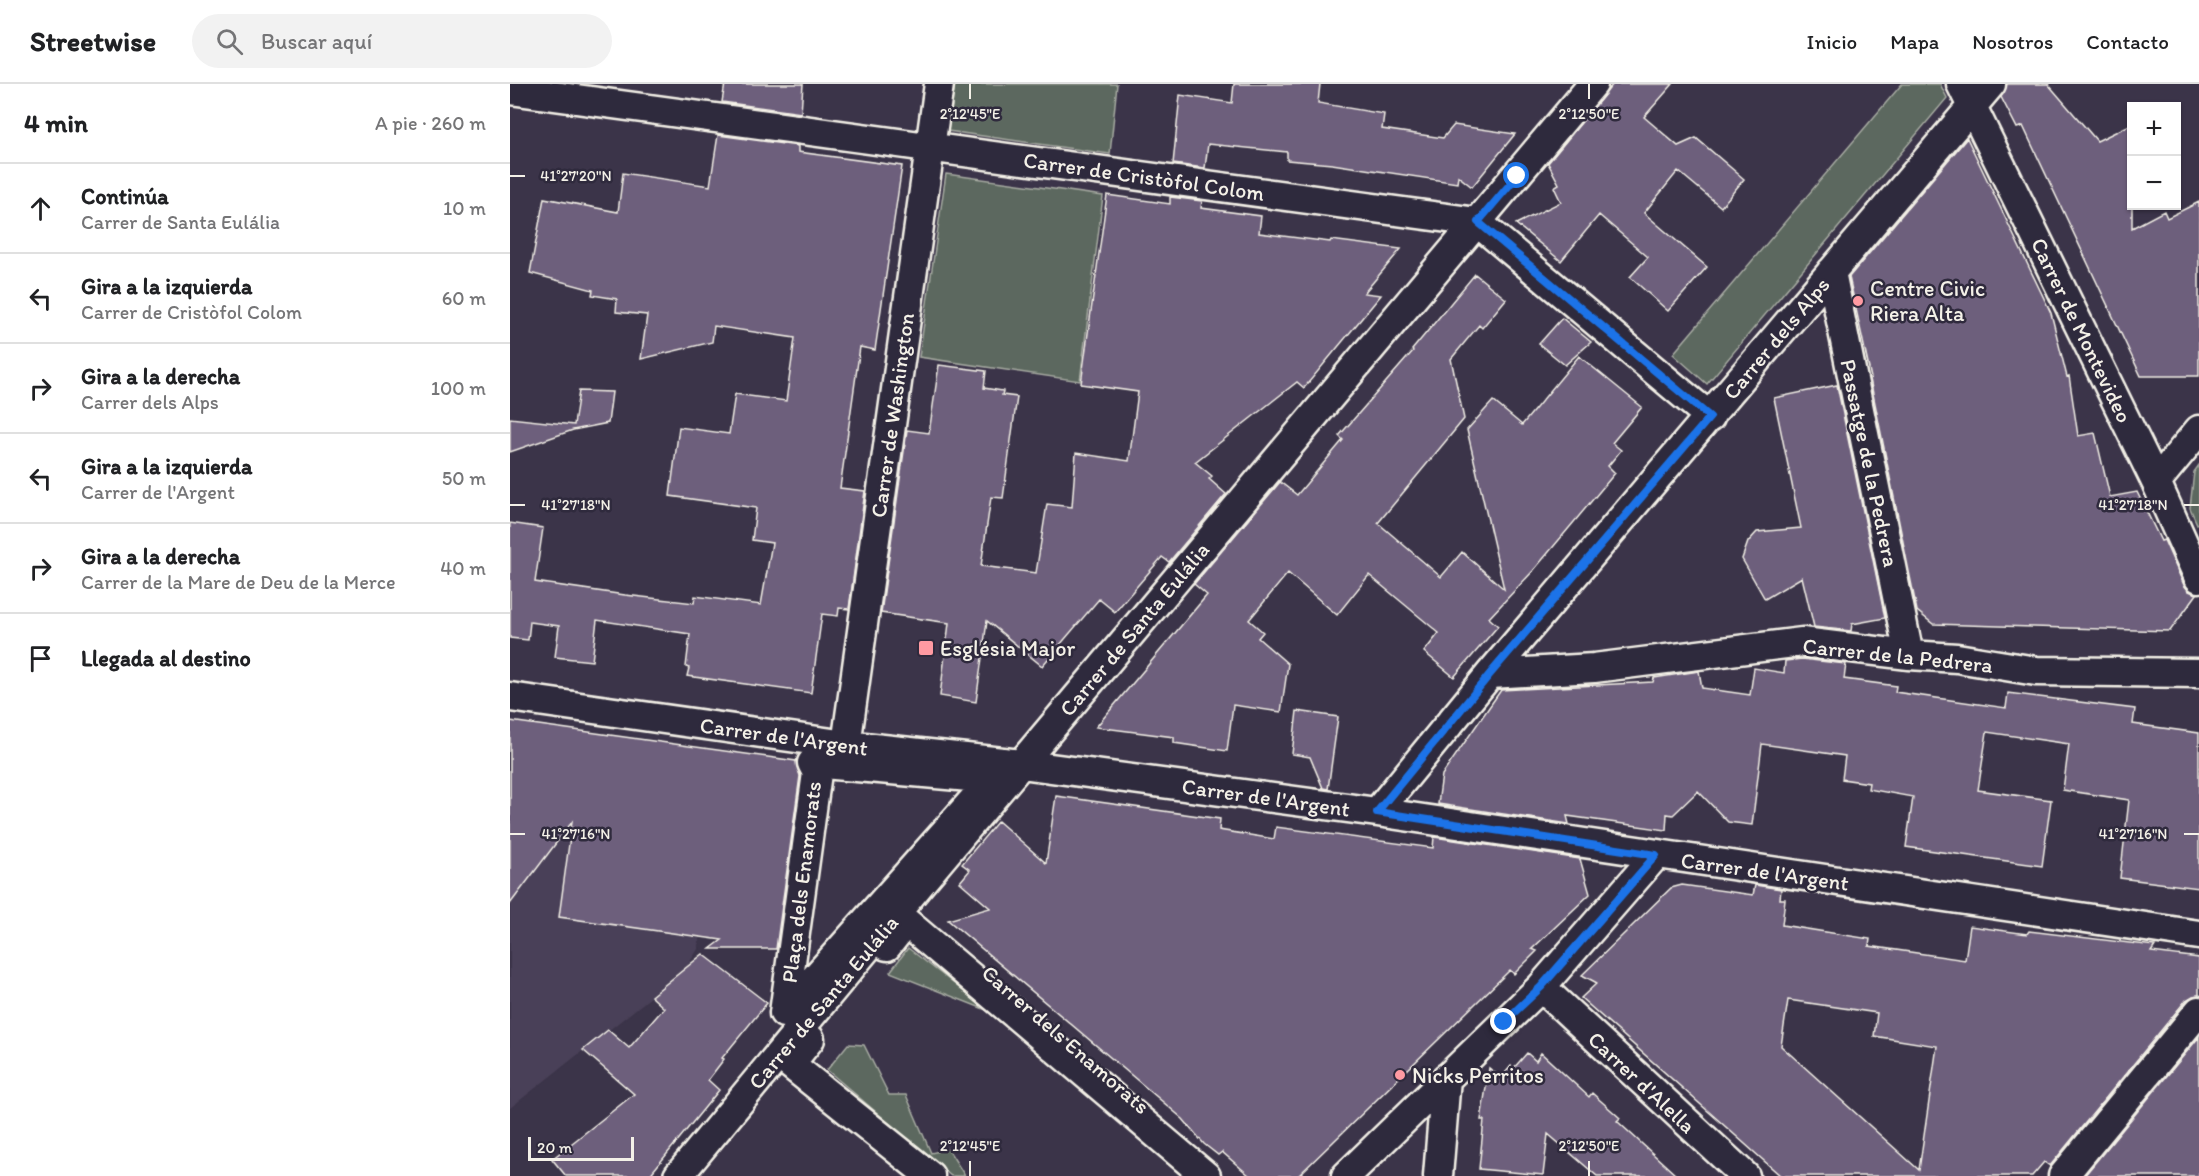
<!DOCTYPE html>
<html lang="es">
<head>
<meta charset="utf-8">
<style>
  body { margin:0; font-family:Itim,sans-serif; background:#f2f2f2; color:#202124 }
  .controls { position:absolute; right:18px; top:18px; display:grid; overflow:hidden; border-radius:0px; box-shadow:0 2px 4px #0004 }
  .controls button { width:54px; height:54px; display:grid; place-items:center; padding:0; border:0; border-bottom:2px solid #e0e0e0; background:#fff; color:#202124; font:30px sans-serif }
  .scale { position:absolute; left:18px; bottom:15px; width:106px; box-sizing:border-box; padding-left:6px; border:3px solid #f4f1e8; border-top:0; font-size:16px; line-height:21px; white-space:nowrap; color:#f4f1e8; -webkit-text-stroke:4px #2f2a3d; paint-order:stroke }
  .stop { position:absolute; width:18px; height:18px; margin:-14px; border:4px solid #1a73e8; border-radius:50%; background:#fff }
  .stop.end { background:#1a73e8; border-color:#fff; box-shadow:0 2px 6px #0008 }
  .list { margin:0; padding:0; list-style:none }
  h2 { display:flex; justify-content:space-between; align-items:center; height:78px; margin:0; padding:0 24px; font-size:26px }
  h2 small { font-size:20px; font-weight:400; color:#757577 }
  .list li { display:grid; grid-template-columns:39px 1fr auto; gap:18px; align-items:center; box-sizing:border-box; height:90px; padding:0 24px; border-top:2px solid #e0e0e0 }
  .list b { display:block; font-size:22px; white-space:nowrap }
  .list p { margin:0; font-size:20px; white-space:nowrap; color:#757577 }
  .list em { font-size:20px; font-style:normal; color:#757577 }
  .icon { flex:none; width:33px; height:33px; fill:none; stroke:currentColor; stroke-width:2; stroke-linecap:round; stroke-linejoin:round }
  .map { position:relative; flex:none; width:1689px; height:1092px; overflow:hidden }
  header { display:flex; align-items:center; gap:36px; box-sizing:border-box; height:84px; padding:0 30px; background:#fff; border-bottom:2px solid #e0e0e0 }
  header strong { font-size:28px }
  nav { display:flex; gap:33px; margin-inline-start:auto; font-size:21px }
  .search { width:420px; height:54px; background:#f2f2f2; display:flex; align-items:center; gap:15px; box-sizing:border-box; padding:0 21px; border-radius:33px; color:#757577; font-size:22px }
  main { display:flex }
  aside { flex:1; background:#fff }
  .map>svg:first-child { display:block }
</style>
</head>
<body>
<header>
<strong>Streetwise</strong>
<div class="search"><svg class="icon" aria-label="search" viewBox="0 0 24 24"><circle cx="10" cy="10" r="6"/><path d="M15 15l6 6"/></svg>Buscar aquí</div>
<nav><a>Inicio</a><a>Mapa</a><a>Nosotros</a><a>Contacto</a></nav>
</header>
<main>
<aside>
<h2>4 min<small>A pie · 260 m</small></h2>
<ul class="list">
<li><svg class="icon" aria-label="ahead" viewBox="0 0 24 24"><path d="M12 20V5M6 11l6-6 6 6"/></svg><div><b>Continúa</b><p>Carrer de Santa Eulália</p></div><em>10 m</em></li>
<li><svg class="icon" aria-label="left" viewBox="0 0 24 24"><path d="M17 20v-9H6M10 6l-5 5 5 5"/></svg><div><b>Gira a la izquierda</b><p>Carrer de Cristòfol Colom</p></div><em>60 m</em></li>
<li><svg class="icon" aria-label="right" viewBox="0 0 24 24"><path d="M7 20v-9h11M14 6l5 5-5 5"/></svg><div><b>Gira a la derecha</b><p>Carrer dels Alps</p></div><em>100 m</em></li>
<li><svg class="icon" aria-label="left" viewBox="0 0 24 24"><path d="M17 20v-9H6M10 6l-5 5 5 5"/></svg><div><b>Gira a la izquierda</b><p>Carrer de l'Argent</p></div><em>50 m</em></li>
<li><svg class="icon" aria-label="right" viewBox="0 0 24 24"><path d="M7 20v-9h11M14 6l5 5-5 5"/></svg><div><b>Gira a la derecha</b><p>Carrer de la Mare de Deu de la Merce</p></div><em>40 m</em></li>
<li><svg class="icon" aria-label="arrive" viewBox="0 0 24 24"><path d="M6 21V4h12l-3 4 3 4H6"/></svg><div><b>Llegada al destino</b></div></li>
</ul>
</aside>
<div class="map">
<svg width="1689" height="1092" viewBox="0 0 1689 1092">
  <rect width="100%" height="100%" fill="#3b3449"/>
  <filter id="ink" filterUnits="userSpaceOnUse"><feTurbulence type="fractalNoise" baseFrequency=".0167" numOctaves="2"/><feDisplacementMap in="SourceGraphic" scale="12" xChannelSelector="R" yChannelSelector="G"/><feConvolveMatrix kernelMatrix="1 2 1 2 8 2 1 2 1" color-interpolation-filters="sRGB"/></filter>
  <g filter="url(#ink)">
    <path fill="#4a4158" d="M 0,637 L 214,667 L 188,865 L 174,887 L 0,1024 Z"/>
    <path fill="#5b685e" stroke="#a8aca3" stroke-width="1.5" d="M 445,0 L 607,0 L 600,70 L 438,47 Z
      M 1392,0 L 1430,0 L 1437,14 L 1197,300 L 1163,270 Z
      M 436,90 L 593,112 L 570,297 L 409,273 Z
      M 1689,381 L 1689,439 L 1687,440 L 1680,424 L 1684,388 Z
      M 398,864 L 479,927 L 380,888 Z
      M 338,960 L 354,961 L 379,1011 L 396,1011 L 421,1069 L 438,1065 L 455,1092 L 441,1092 L 317,986 Z"/>
    <path fill="#6d5e7b" stroke="#f4f1e8" stroke-width="1.5" fill-rule="evenodd" d="M 215,0 L 293,0 L 291,29 L 212,18 Z
      M 724,0 L 810,0 L 808,19 L 874,30 L 872,45 L 933,54 L 944,41 L 1005,50 L 962,103 L 948,92 L 947,99 L 822,80 L 777,76 L 777,68 L 698,60 L 695,84 L 663,80 L 670,11 L 722,19 Z
      M 1103,0 L 1163,0 L 1134,33 L 1168,62 L 1186,54 L 1234,95 L 1211,123 L 1168,87 L 1134,129 L 1197,183 L 1158,227 L 1120,193 L 1138,173 L 1089,131 L 1051,177 L 1006,140 L 1051,118 L 1044,103 L 1049,100 L 1038,79 Z
      M 1497,0 L 1538,0 L 1587,57 L 1622,40 L 1622,144 L 1654,127 L 1657,134 L 1689,118 L 1689,292 L 1631,292 L 1513,42 L 1507,44 L 1491,13 Z
      M 208,51 L 288,62 L 288,68 L 392,82 L 365,266 L 350,263 L 330,404 L 355,407 L 339,525 L 329,524 L 328,532 L 312,530 L 301,609 L 177,592 L 179,584 L 176,583 L 180,550 L 87,536 L 82,577 L 45,573 L 49,542 L 20,538 L 18,556 L 0,554 L 0,439 L 33,444 L 25,498 L 115,511 L 184,519 L 185,512 L 251,521 L 262,459 L 242,456 L 246,424 L 160,412 L 169,343 L 219,350 L 225,310 L 276,317 L 285,254 L 204,242 L 202,258 L 131,275 L 137,231 L 106,228 L 107,215 L 82,211 L 83,206 L 20,189 L 34,114 L 108,128 L 113,89 L 200,102 Z
      M 1457,54 L 1541,229 L 1557,293 L 1559,292 L 1568,352 L 1585,349 L 1600,413 L 1627,408 L 1651,457 L 1654,456 L 1674,501 L 1679,507 L 1687,510 L 1660,547 L 1423,540 L 1407,527 L 1360,295 L 1361,294 L 1339,193 Z
      M 597,111 L 660,120 L 660,113 L 692,117 L 691,124 L 751,132 L 749,149 L 820,158 L 821,156 L 891,165 L 854,209 L 871,211 L 794,304 L 787,298 L 685,378 L 702,392 L 699,395 L 716,410 L 659,478 L 652,473 L 605,528 L 589,515 L 532,582 L 477,537 L 466,618 L 430,612 L 439,539 L 371,529 L 397,346 L 419,349 L 429,281 L 476,287 L 474,304 L 493,307 L 492,311 L 507,313 L 493,414 L 481,413 L 471,482 L 526,489 L 537,420 L 562,423 L 566,369 L 619,377 L 628,308 L 571,300 Z
      M 965,190 L 996,215 L 972,244 L 969,241 L 941,275 L 954,335 L 868,439 L 931,493 L 952,468 L 994,505 L 957,346 L 983,317 L 1012,341 L 1069,272 L 1132,323 L 1102,359 L 1111,366 L 1098,382 L 1105,389 L 1023,487 L 979,534 L 988,542 L 944,593 L 914,568 L 929,549 L 859,491 L 827,531 L 778,489 L 739,536 L 753,548 L 748,554 L 778,580 L 771,628 L 723,621 L 717,667 L 664,659 L 664,653 L 586,643 L 697,511 L 684,500 L 770,398 L 787,411 L 833,356 L 829,352 L 903,267 L 902,266 Z
      M 1052,234 L 1081,258 L 1055,281 L 1029,260 Z
      M 1327,301 L 1375,534 L 1342,540 L 1341,547 L 1304,543 L 1292,493 L 1255,515 L 1232,475 L 1238,458 L 1247,448 L 1291,444 L 1264,314 Z
      M 69,307 L 102,308 L 98,339 L 63,346 L 0,368 L 0,334 L 64,341 Z
      M 1292,575 L 1336,580 L 1334,595 L 1386,602 L 1385,608 L 1496,624 L 1498,609 L 1625,625 L 1623,640 L 1689,649 L 1689,804 L 1610,794 L 1619,716 L 1553,706 L 1559,660 L 1477,648 L 1468,706 L 1541,716 L 1532,782 L 1396,763 L 1403,713 L 1358,705 L 1359,699 L 1332,695 L 1335,672 L 1252,660 L 1242,741 L 1218,738 L 1188,707 L 1163,731 L 1157,730 L 1156,746 L 1057,732 L 1059,740 L 928,720 L 932,691 L 991,606 L 1143,598 L 1144,594 L 1189,587 L 1192,604 L 1240,611 L 1244,584 L 1274,589 L 1275,577 Z
      M 787,627 L 828,633 L 818,705 L 813,704 L 800,673 L 782,670 Z
      M 0,637 L 286,677 L 290,692 L 266,865 L 200,865 L 212,856 L 49,833 L 62,738 L 0,820 Z
      M 546,712 L 710,735 L 709,746 L 764,755 L 766,743 L 923,764 L 924,753 L 1070,775 L 1080,810 L 1022,865 L 1027,867 L 1004,890 L 1000,886 L 788,1092 L 740,1092 L 712,1068 L 708,1071 L 694,1060 L 673,1035 L 438,836 L 480,824 L 450,798 L 460,786 L 452,780 L 488,737 L 536,779 Z
      M 1172,801 L 1243,811 L 1245,801 L 1271,805 L 1270,815 L 1275,815 L 1272,841 L 1360,855 L 1359,862 L 1455,876 L 1460,842 L 1517,850 L 1519,847 L 1645,862 L 1641,868 L 1689,874 L 1689,911 L 1683,912 L 1676,916 L 1540,1082 L 1534,1078 L 1522,1092 L 1271,1092 L 1071,914 L 1087,899 L 1072,891 L 1161,804 ZM 1278,916 L 1367,929 L 1364,952 L 1427,962 L 1409,1086 L 1271,962 Z
      M 193,870 L 257,919 L 212,974 L 214,975 L 198,996 L 209,1006 L 139,1092 L 56,1092 L 42,1075 L 124,1010 L 73,966 L 98,946 L 119,964 L 154,924 L 141,912 Z
      M 1689,953 L 1689,1092 L 1574,1092 Z
      M 1017,969 L 1026,977 L 1031,969 L 1079,1013 L 1082,1009 L 1110,1034 L 1107,1037 L 1167,1092 L 1087,1092 L 1038,1050 L 1033,1091 L 969,1085 L 974,1036 L 971,1036 L 979,984 L 991,994 L 1001,982 L 1003,985 Z"/>
    <g fill="none" stroke-linecap="round" stroke-linejoin="round">
      <defs>
        <path id="street" d="M 1451,0 L 1646,398 L 1689,494
          M 0,6 L 967,138 L 1200,333
          M 1321,188 L 1399,571
          M 1646,398 L 1689,346
          M 980,590 L 1084,584 L 1292,558 L 1399,571 L 1447,574 L 1526,587 L 1689,589
          M 0,613 L 336,661 L 511,680 L 867,728 L 1689,851
          M 336,661 L 429,0
          M 302,679 L 482,695 L 274,929 L 307,689 Z
          M 867,728 L 980,590 L 1481,0
          M 377,862 L 396,838 L 696,1092
          M 1031,903 L 1235,1092
          M 300,955 L 280,980 L 420,1092
          M 168,1092 L 410,800 L 1083,0
          M 836,1092 L 1031,903 L 1146,771
          M 928,1092 L 936,994
          M 1553,1092 L 1689,927"/>
      </defs>
      <use href="#street" stroke="#f4f1e8" stroke-width="33"/>
      <use href="#street" stroke="#2f2a3d" stroke-width="28"/>
    </g>
  </g>
  <g fill="none" stroke-linecap="round" stroke-linejoin="round" filter="url(#ink)">
    <path stroke="#1a73e8" stroke-width="8" d="M 994,938 L 1031,903 L 1146,771 L 867,728 L 980,590 L 1200,333 L 968,138 L 1007,92"/>
  </g>
  <path fill="none" stroke="#f4f1e8" stroke-width="2" d="M 460,0 L 460,15M 1079,0 L 1079,15M 0,92 L 15,92M 0,421 L 15,421M 1674,421 L 1689,421M 0,750 L 15,750M 1674,750 L 1689,750M 460,1077 L 460,1092M 1079,1077 L 1079,1092"/>
  <g fill="#ff9aa2" stroke="#2f2a3d" stroke-width="2">
    <circle cx="1348" cy="217" r="6"/>
    <rect x="408" y="556" width="16" height="16" rx="3"/>
    <circle cx="890" cy="991" r="6"/>
  </g>
  <g text-anchor="middle" stroke-width="5" stroke-linejoin="round" paint-order="stroke">
    <g font-size="22" fill="#f4f1e8" stroke="#2f2a3d">
      <text transform="translate(634 92) rotate(8)" y="8">Carrer de Cristòfol Colom</text>
      <text transform="translate(1572 246) rotate(64)" y="8">Carrer de Montevideo</text>
      <text transform="translate(1266 254) rotate(-50)" y="8">Carrer dels Alps</text>
      <text transform="translate(382 331) rotate(-82)" y="8">Carrer de Washington</text>
      <text transform="translate(1360 379) rotate(78)" y="8">Passatge de la Pedrera</text>
      <text transform="translate(624 545) rotate(-50)" y="8">Carrer de Santa Eulália</text>
      <text transform="translate(1388 571) rotate(6)" y="8">Carrer de la Pedrera</text>
      <text transform="translate(274 652) rotate(8)" y="8">Carrer de l'Argent</text>
      <text transform="translate(756 713) rotate(8)" y="8">Carrer de l'Argent</text>
      <text transform="translate(1255 787) rotate(8)" y="8">Carrer de l'Argent</text>
      <text transform="translate(291 798) rotate(-83)" y="8">Plaça dels Enamorats</text>
      <text transform="translate(313 918) rotate(-50)" y="8">Carrer de Santa Eulália</text>
      <text transform="translate(556 955) rotate(41)" y="8">Carrer dels Enamorats</text>
      <text transform="translate(1132 998) rotate(43)" y="8">Carrer d'Alella</text>
    </g>
    <g font-size="22" fill="#f4f1e8" stroke="#2f2a3d" text-anchor="start">
      <text x="1360" y="212">Centre Civic<tspan x="1360" dy="25">Riera Alta</tspan></text>
      <text x="430" y="572">Església Major</text>
      <text x="902" y="999">Nicks Perritos</text>
    </g>
  </g>
  <g font-size="15" text-anchor="middle" fill="#f4f1e8" stroke="#2f2a3d" stroke-width="5" stroke-linejoin="round" paint-order="stroke">
    <text x="460" y="35">2°12'45"E</text>
    <text x="1079" y="35">2°12'50"E</text>
    <text x="66" y="97">41°27'20"N</text>
    <text x="66" y="426">41°27'18"N</text>
    <text x="1623" y="426">41°27'18"N</text>
    <text x="66" y="755">41°27'16"N</text>
    <text x="1623" y="755">41°27'16"N</text>
    <text x="460" y="1067">2°12'45"E</text>
    <text x="1079" y="1067">2°12'50"E</text>
  </g>
</svg>
<div class="controls">
<button>+</button>
<button>−</button>
</div>
<div class="scale">20 m</div>
<div class="stop" style="left:1007px;top:92px"></div>
<div class="stop end" style="left:994px;top:938px"></div>
</div>
</main>
</body>
</html>
